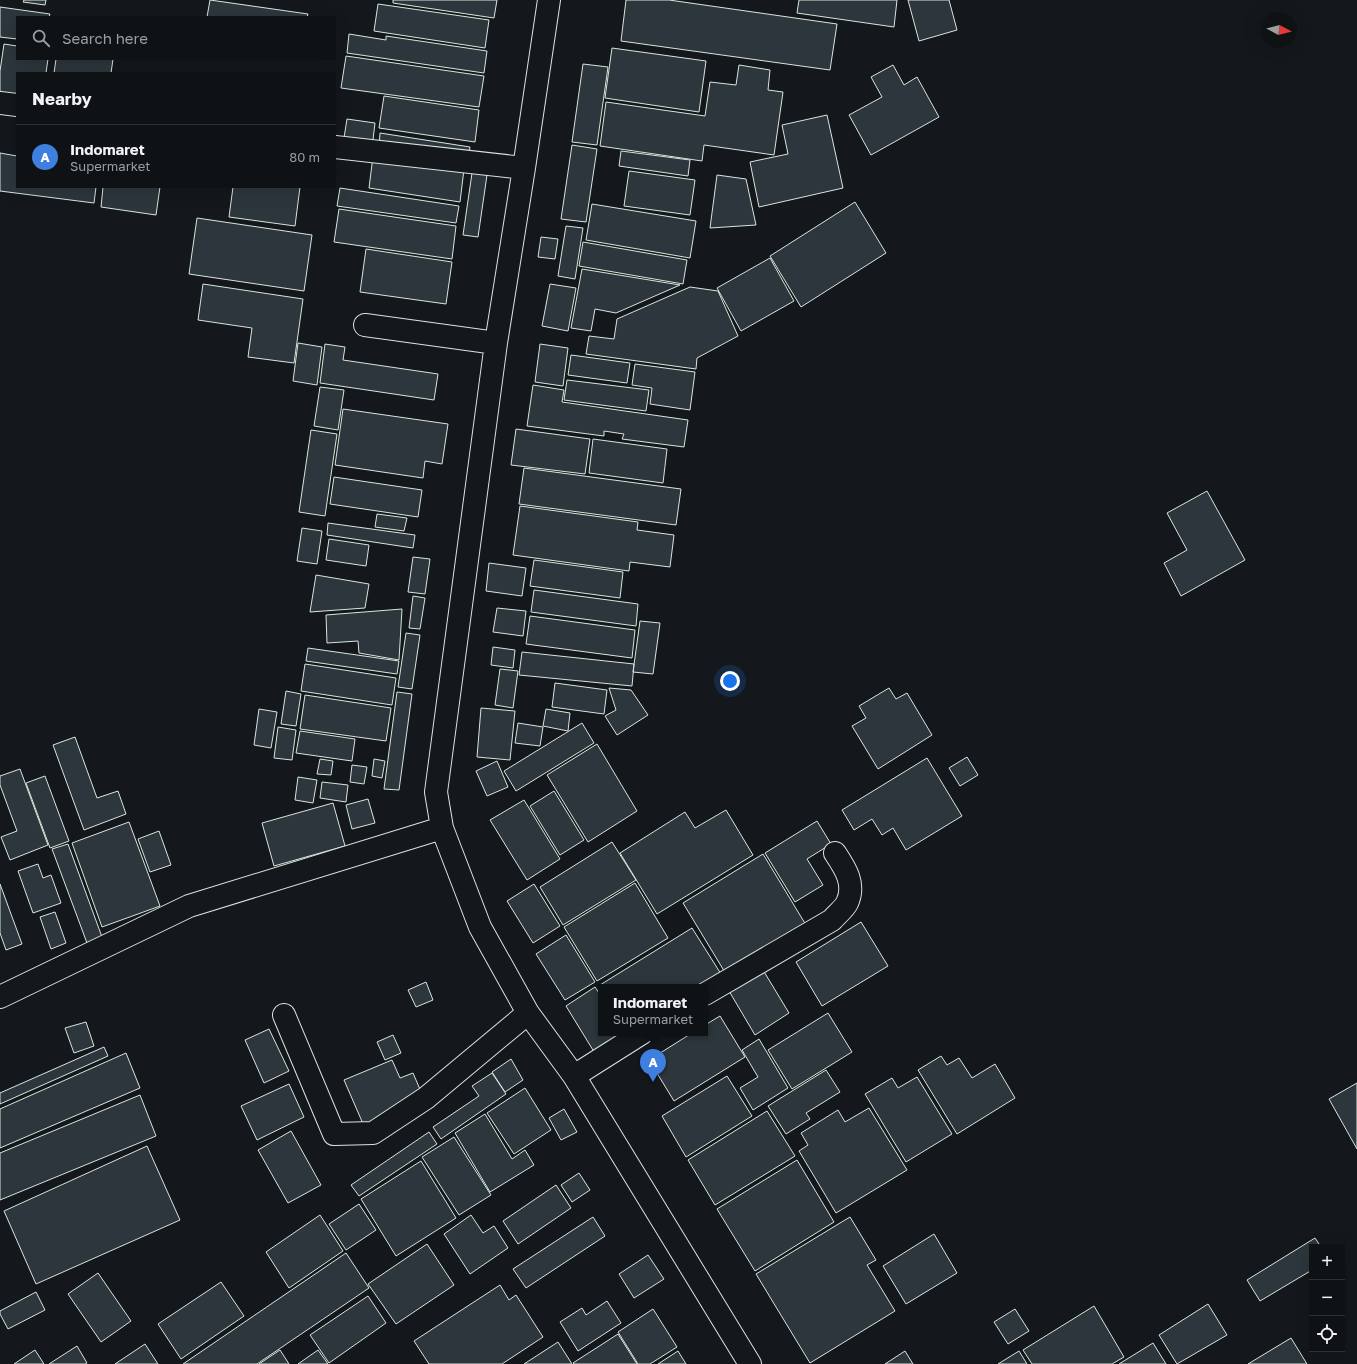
<!DOCTYPE html>
<html lang="en">
<head>
<meta charset="utf-8">
<style>
  :root { --surface:#0f1215; --page:#1d2022; --text:#f1f3f6; --muted:#9b9ea0; --line:#2f3234; --accent:#ffb74d }
  body { margin:0; font-family:"Golos Text",sans-serif; background:var(--page); color:var(--text) }
  .controls { position:absolute; right:12px; bottom:12px; display:grid; overflow:hidden; border-radius:0px; box-shadow:0 4px 16px #0002 }
  .controls button { width:36px; height:36px; display:grid; place-items:center; padding:0; border:0; border-bottom:1px solid var(--line); background:var(--surface); color:var(--text); font:20px sans-serif }
  .compass { position:absolute; left:1261px; top:12px; width:36px; height:36px; border-radius:50%; background:var(--surface); box-shadow:0 4px 16px #0002; rotate:97deg }
  .you { position:absolute; left:730px; top:681px; width:14px; height:14px; margin:-10px; border:3px solid #fff; border-radius:50%; background:#1a73e8; box-shadow:0 0 0 6px #1a73e833 }
  .badge { display:grid; place-items:center; width:26px; height:26px; border-radius:50%; background:var(--accent); color:#fff; font-size:13px; font-weight:700 }
  .pin { position:absolute; translate:-50% -33px; filter:drop-shadow(0 1px 2px #0008) }
  .pin::after { content:''; position:absolute; top:21px; width:14px; height:12px; background:inherit; clip-path:polygon(0 0,100% 0,50% 100%) }
  .popup { position:absolute; left:598px; top:984px; width:110px; height:52px; box-sizing:border-box; display:grid; place-content:center; border-radius:0px; background:var(--surface); filter:drop-shadow(0 1px 3px #0005); font-size:13px; white-space:nowrap; color:var(--muted) }
  .popup b { font-size:15px; color:var(--text) }
  .popup::after { content:''; position:absolute; left:50%; top:100%; margin-left:-8px; border:8px solid transparent; border-top-color:var(--surface) }
  .list { margin:0; padding:0; list-style:none }
  h2 { display:flex; justify-content:space-between; align-items:center; height:52px; margin:0; padding:0 16px; font-size:17px }
  h2 small { font-size:13px; font-weight:400; color:var(--muted) }
  .list li { display:grid; grid-template-columns:26px 1fr auto; gap:12px; align-items:center; box-sizing:border-box; height:64px; padding:0 16px; border-top:1px solid var(--line) }
  .list b { display:block; font-size:15px; white-space:nowrap }
  .list p { margin:0; font-size:13px; white-space:nowrap; color:var(--muted) }
  .list em { font-size:13px; font-style:normal; color:var(--muted) }
  .icon { flex:none; width:22px; height:22px; fill:none; stroke:currentColor; stroke-width:2; stroke-linecap:round; stroke-linejoin:round }
  .map { position:relative; flex:none; width:1357px; height:1364px; overflow:hidden }
  .search { position:absolute; background:var(--surface); box-shadow:0 4px 16px #0002; left:16px; top:16px; width:320px; height:44px; display:flex; align-items:center; gap:10px; box-sizing:border-box; padding:0 14px; border-radius:0px; color:var(--muted); font-size:15px }
  .panel { position:absolute; background:var(--surface); box-shadow:0 4px 16px #0002; left:16px; top:72px; width:320px; height:116px; border-radius:0px }
  .map>svg:first-child { display:block }
</style>
</head>
<body>
<div class="map">
<svg width="1357" height="1364" viewBox="0 0 1357 1364">
  <rect width="100%" height="100%" fill="#14181c"/>
  <path fill="#2c363c" stroke="#d8e6dc" d="M24,0H46L45,5L23,2Z
    M210,0L308,14L307,17H207Z
    M393,0H497L494,18L393,3Z
    M626,0H669L837,24L830,70L621,41Z
    M799,0H897L894,27L797,13Z
    M908,0H949L957,30L919,41Z
    M378,4L489,20L485,48L374,31Z
    M0,7L50,14L49,17H17V39L0,37Z
    M349,34L386,40V36L487,51L484,73L347,53Z
    M4,44L17,46V59H48L46,73H17V98L0,96V71Z
    M612,48L706,61L699,112L605,98Z
    M346,56L484,76L479,107L341,88Z
    M56,59H113L111,73H54Z
    M583,64L608,67L597,145L572,142Z
    M739,65L770,70L768,90L783,92L774,155L704,145L702,161L600,146L606,102L705,116L710,82L736,85Z
    M893,65L904,85L917,77L939,117L871,155L849,115L882,97L871,77Z
    M384,96L479,110L475,142L379,128Z
    M827,115L843,188L759,207L750,162L788,154L782,125Z
    M347,119L375,123L372,148L343,144Z
    M380,133L470,147L468,160L379,147Z
    M572,145L597,149L586,222L561,219Z
    M621,151L690,160L688,176L619,166Z
    M0,153L17,156V187H96L94,203L0,191Z
    M373,156L464,169L460,202L369,188Z
    M629,171L695,180L690,215L624,206Z
    M472,173L487,175L478,237L463,235Z
    M717,175L746,179L756,225L710,228Z
    M103,187H160L156,215L101,207Z
    M233,187H300L295,226L229,217Z
    M340,188L459,206L456,223L337,206Z
    M855,202L886,253L801,307L770,256Z
    M592,204L696,221L690,258L586,240Z
    M339,209L456,226L452,259L334,242Z
    M197,218L312,235L304,291L189,274Z
    M566,226L583,228L575,279L558,276Z
    M541,237L558,239L555,259L538,257Z
    M583,242L687,260L683,284L579,266Z
    M366,249L452,262L446,304L360,292Z
    M770,258L794,301L741,331L717,288Z
    M582,269L680,285L616,313L595,309L591,331L571,328Z
    M203,284L303,299L294,363L248,357L252,328L198,320Z
    M550,284L576,288L568,331L542,326Z
    M690,287L718,291L738,336L697,358L696,369L586,354L589,336L614,339L617,319Z
    M298,343L322,347L317,385L293,381Z
    M325,344L345,347L343,360L438,374L434,400L320,383Z
    M540,344L568,348L563,386L535,382Z
    M571,355L630,363L627,383L568,375Z
    M635,364L695,372L690,410L650,404L652,388L632,385Z
    M567,380L649,390L646,411L564,400Z
    M533,385L564,390L562,402L688,420L684,447L622,439L624,434L604,431V436L527,426Z
    M320,387L344,390L338,430L314,426Z
    M343,409L448,424L442,464L425,461L423,478L335,465Z
    M516,429L590,439L585,474L511,465Z
    M311,430L337,434L325,516L299,512Z
    M593,439L667,449L663,483L589,473Z
    M524,468L681,489L676,525L519,504Z
    M334,477L422,490L418,517L330,504Z
    M1207,491L1245,560L1181,596L1164,563L1187,550L1167,513Z
    M520,506L638,522L637,530L674,535L670,567L630,562L629,571L513,555Z
    M377,514L407,518L404,531L375,527Z
    M328,523L415,535L413,548L327,535Z
    M302,528L322,531L317,564L297,561Z
    M329,539L369,545L366,566L326,560Z
    M413,557L430,559L425,594L408,592Z
    M534,560L623,572L620,598L530,586Z
    M489,563L526,568L522,596L486,591Z
    M316,575L369,584L365,608L310,612Z
    M534,590L638,604L636,626L531,612Z
    M413,596L425,598L420,629L409,628Z
    M497,608L526,611L523,636L493,632Z
    M402,609L399,660L359,653L358,641L327,643L326,615Z
    M530,616L635,630L632,658L526,644Z
    M640,621L660,623L653,674L633,672Z
    M406,633L420,635L412,689L398,687Z
    M493,647L515,650L513,668L491,665Z
    M308,648L399,661L397,674L306,661Z
    M522,652L634,664L632,686L519,675Z
    M305,664L396,678L392,705L301,691Z
    M500,669L518,671L513,708L495,705Z
    M555,683L607,690L604,714L552,707Z
    M609,688L631,690L648,715L617,735L605,716L616,710Z
    M889,688L896,699L907,693L932,735L878,769L852,726L866,718L859,706Z
    M286,691L301,694L296,726L281,724Z
    M397,692L412,694L399,790L384,789Z
    M305,695L391,708L386,741L300,729Z
    M481,708L515,711L510,760L477,757Z
    M259,709L277,712L271,748L254,745Z
    M546,709L570,713L568,731L543,726Z
    M518,723L543,727L540,746L515,743Z
    M582,723L594,743L516,791L504,771Z
    M278,727L296,730L292,760L274,758Z
    M300,731L355,739L352,761L296,753Z
    M75,737L97,798L118,791L126,814L84,830L53,745Z
    M597,744L637,811L588,842L547,775Z
    M967,757L978,775L960,786L949,768Z
    M927,758L962,816L906,850L893,828L882,835L872,819L854,830L842,810Z
    M320,759L333,761L331,775L317,774Z
    M374,759L385,761L382,778L372,776Z
    M497,761L508,787L487,796L476,771Z
    M352,765L367,767L364,784L350,782Z
    M20,769L48,845L10,860L1,837L17,831L0,785V776Z
    M45,776L69,841L50,848L26,783Z
    M298,777L317,780L313,803L295,800Z
    M322,782L348,785L346,802L320,798Z
    M554,791L584,840L560,855L530,806Z
    M368,799L375,823L352,829L346,805Z
    M524,800L560,859L527,880L490,820Z
    M333,803L345,846L274,866L262,823Z
    M726,810L753,855L657,914L620,853L685,812L695,828Z
    M817,821L831,844L807,859L823,885L795,902L765,853Z
    M129,822L160,906L102,927L72,843Z
    M159,831L171,865L150,872L138,839Z
    M612,842L636,880L563,925L540,887Z
    M68,844L102,937L87,943L52,849Z
    M763,854L806,925L726,974L683,903Z
    M38,864L43,878L51,875L61,903L33,913L18,871Z
    M635,883L668,938L597,981L564,927Z
    M0,884L22,944L6,950L0,933Z
    M534,884L560,926L533,943L507,901Z
    M55,912L66,943L51,949L40,917Z
    M861,922L888,966L822,1006L796,962Z
    M692,928L721,974L700,987H601L600,985Z
    M566,935L595,982L565,1000L536,954Z
    M763,970L789,1013L755,1035L729,991Z
    M426,982L433,1000L416,1007L408,990Z
    M595,987L601,996V1033H623L596,1055L566,1006Z
    M828,1013L852,1052L792,1089L768,1050Z
    M720,1016L745,1057L674,1101L649,1060L692,1033H705V1025Z
    M86,1022L94,1046L74,1053L65,1028Z
    M269,1029L289,1071L264,1083L245,1040Z
    M393,1035L401,1053L385,1060L377,1042Z
    M759,1039L788,1088L753,1110L740,1088L758,1077L742,1050Z
    M104,1047L108,1056L0,1104V1093Z
    M126,1053L140,1088L0,1148V1109Z
    M941,1056L947,1065L959,1058L972,1078L995,1064L1015,1098L957,1134L918,1070Z
    M511,1059L523,1080L505,1092L492,1072Z
    M392,1060L400,1078L413,1073L422,1094L364,1126L344,1080Z
    M826,1070L840,1092L806,1113L810,1119L786,1134L768,1106Z
    M492,1073L506,1094L441,1139L433,1127L479,1096L472,1086Z
    M727,1076L752,1116L686,1157L662,1116Z
    M917,1077L952,1134L906,1162L865,1094L892,1078L898,1088Z
    M1357,1083V1149L1329,1099Z
    M289,1084L304,1117L257,1140L241,1106Z
    M525,1088L551,1130L514,1154L487,1113Z
    M140,1095L156,1136L0,1200V1153Z
    M869,1108L907,1170L836,1213L799,1151L808,1145L801,1133L838,1110L845,1122Z
    M564,1109L577,1132L561,1140L549,1118Z
    M767,1111L795,1156L715,1205L688,1160Z
    M485,1114L512,1159L525,1150L534,1165L490,1192L455,1133Z
    M291,1131L321,1185L288,1203L258,1150Z
    M429,1132L437,1144L359,1196L351,1185Z
    M454,1137L491,1195L459,1215L422,1157Z
    M147,1146L180,1220L36,1284L4,1211Z
    M797,1160L834,1222L755,1271L717,1209Z
    M421,1161L456,1218L396,1256L361,1199Z
    M579,1173L590,1190L572,1202L561,1185Z
    M556,1185L571,1208L518,1244L503,1221Z
    M359,1204L376,1230L346,1250L329,1224Z
    M320,1215L343,1251L289,1288L266,1252Z
    M471,1215L483,1233L494,1226L508,1248L470,1274L444,1234Z
    M593,1217L605,1236L526,1288L513,1269Z
    M850,1217L876,1260L867,1265L895,1311L810,1363L756,1274Z
    M934,1234L957,1273L906,1304L883,1266Z
    M1315,1238L1321,1247H1312V1270L1260,1301L1247,1280Z
    M427,1244L454,1285L396,1324L368,1284Z
    M346,1253L369,1288L257,1364H183Z
    M648,1255L664,1279L634,1298L619,1274Z
    M98,1273L131,1321L101,1342L68,1294Z
    M221,1282L244,1316L181,1359L158,1324Z
    M500,1285L509,1300L516,1295L543,1337L502,1364H429L414,1341Z
    M36,1292L45,1310L8,1329L0,1314V1311Z
    M368,1296L386,1323L329,1363L310,1335Z
    M607,1301L621,1323L578,1351L560,1322L582,1308L586,1315Z
    M1208,1304L1227,1335L1177,1364L1159,1335Z
    M1094,1306L1124,1357L1112,1364H1032L1023,1350Z
    M653,1309L677,1347L650,1364H638L618,1332Z
    M1015,1309L1029,1331L1008,1344L994,1322Z
    M618,1334L637,1364H574L573,1363Z
    M1291,1338L1307,1364H1248Z
    M558,1342L572,1364H524Z
    M1153,1343L1166,1364H1119Z
    M145,1344L158,1364H115Z
    M77,1346L87,1363L85,1364H49Z
    M35,1350L44,1364H14Z
    M280,1350L289,1364H259Z
    M318,1350L328,1364H298Z
    M678,1351L686,1364H658Z
    M905,1351L913,1364H885Z
    M1019,1351L1027,1364H998Z"/>
  <g fill="none" stroke-linecap="round" stroke-linejoin="round">
    <defs>
      <path id="minor" d="M549,0L524,168L496,343L436,792L442,828L480,927L528,1013L574,1076L750,1364
        M0,103L17,105
        M335,147L524,168
        M365,325L496,343
        M705,994L832,920C836,915 844,909 847,903C856,884 845,868 835,853
        M0,997L189,906L442,828
        M284,1015L334,1134L373,1133L426,1098L528,1013
        M574,1076L642,1033"/>
    </defs>
    <use href="#minor" stroke="#d8e6dc" stroke-width="24"/>
    <use href="#minor" stroke="#14181c" stroke-width="22"/>
  </g>
</svg>
<div class="controls">
<button>+</button>
<button>−</button>
<button><svg class="icon" aria-label="locate" viewBox="0 0 24 24"><circle cx="12" cy="12" r="6"/><path d="M12 2v4M12 18v4M2 12h4M18 12h4"/></svg></button>
</div>
<svg class="compass" viewBox="-18 -18 36 36"><path d="M0-13l5 13h-10z" fill="#e53935"/><path d="M0 13l5-13h-10z" fill="#9b9ea0"/></svg>
<div class="you"></div>
<div class="pin badge" style="left:653px;top:1082px;background:#3f7fe0">A</div>
<div class="popup"><b>Indomaret</b>Supermarket</div>
<div class="search"><svg class="icon" aria-label="search" viewBox="0 0 24 24"><circle cx="10" cy="10" r="6"/><path d="M15 15l6 6"/></svg>Search here</div>
<section class="panel">
<h2>Nearby<small></small></h2>
<ul class="list">
<li><span class="badge" style="background:#3f7fe0">A</span><div><b>Indomaret</b><p>Supermarket</p></div><em>80 m</em></li>
</ul>
</section>
</div>
</body>
</html>
